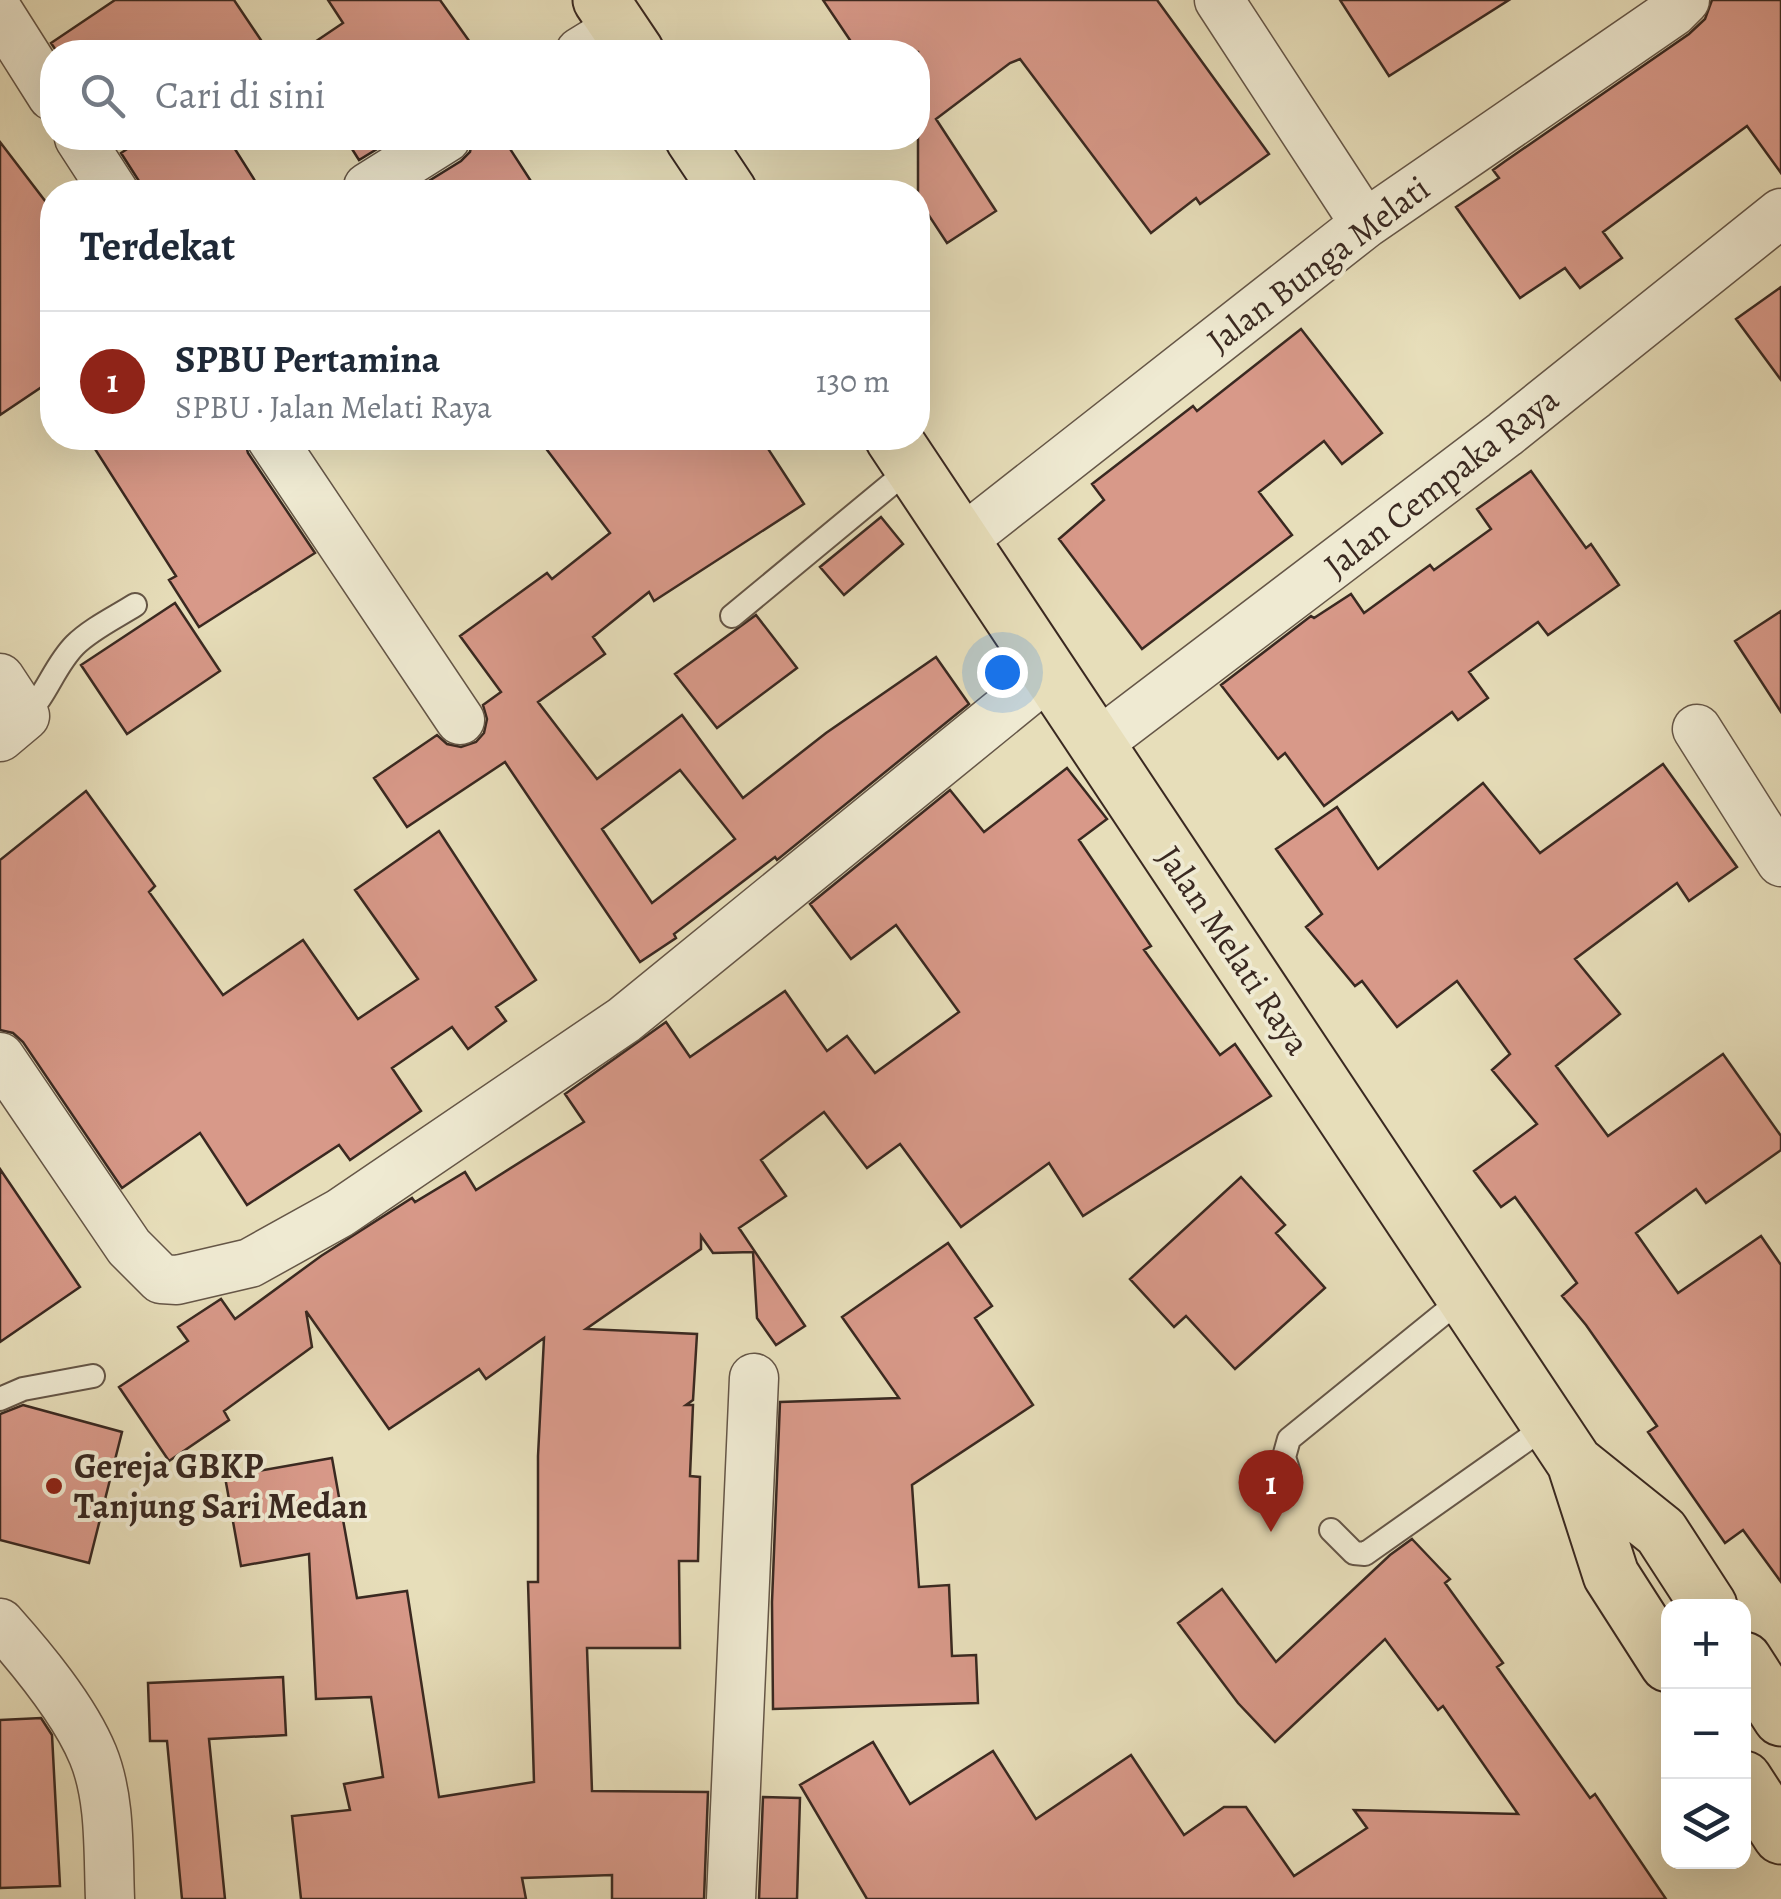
<!DOCTYPE html>
<html lang="id">
<head>
<meta charset="utf-8">
<style>
  :root { --surface:#fff; --page:#f6f6f7; --text:#1f2937; --muted:#747a83; --line:#e0e1e3; --accent:#8f2418 }
  body { margin:0; font-family:Alegreya,serif; background:var(--page); color:var(--text) }
  .controls { position:absolute; right:30px; bottom:30px; display:grid; overflow:hidden; border-radius:20px; box-shadow:0 10px 40px #0002 }
  .controls button { width:90px; height:90px; display:grid; place-items:center; padding:0; border:0; border-bottom:2px solid var(--line); background:var(--surface); color:var(--text); font:50px sans-serif }
  .you { position:absolute; left:1002px; top:672px; width:35px; height:35px; margin:-25px; border:8px solid #fff; border-radius:50%; background:#1a73e8; box-shadow:0 0 0 15px #1a73e833 }
  .badge { display:grid; place-items:center; width:65px; height:65px; border-radius:50%; background:var(--accent); color:#fff; font-size:32px; font-weight:700 }
  .pin { position:absolute; translate:-50% -82px; filter:drop-shadow(0 2px 5px #0008) }
  .pin::after { content:''; position:absolute; top:52px; width:35px; height:30px; background:inherit; clip-path:polygon(0 0,100% 0,50% 100%) }
  .list { margin:0; padding:0; list-style:none }
  h2 { display:flex; justify-content:space-between; align-items:center; height:130px; margin:0; padding:0 40px; font-size:42px }
  h2 small { font-size:32px; font-weight:400; color:var(--muted) }
  .list li { display:grid; grid-template-columns:65px 1fr auto; gap:30px; align-items:center; box-sizing:border-box; height:140px; padding:0 40px; border-top:2px solid var(--line) }
  .list b { display:block; font-size:38px; white-space:nowrap }
  .list p { margin:0; font-size:32px; white-space:nowrap; color:var(--muted) }
  .list em { font-size:32px; font-style:normal; color:var(--muted) }
  .icon { flex:none; width:55px; height:55px; fill:none; stroke:currentColor; stroke-width:2; stroke-linecap:round; stroke-linejoin:round }
  .map { position:relative; flex:none; width:1781px; height:1899px; overflow:hidden }
  .search { position:absolute; background:var(--surface); box-shadow:0 10px 40px #0002; left:40px; top:40px; width:890px; height:110px; display:flex; align-items:center; gap:25px; box-sizing:border-box; padding:0 35px; border-radius:40px; color:var(--muted); font-size:38px }
  .panel { position:absolute; background:var(--surface); box-shadow:0 10px 40px #0002; left:40px; top:180px; width:890px; height:270px; border-radius:40px }
  .map>svg:first-child { display:block }
</style>
</head>
<body>
<div class="map">
<svg width="1781" height="1899" viewBox="0 0 1781 1899">
  <rect width="100%" height="100%" fill="#e7deba"/>
  <filter id="stains"><feTurbulence type="fractalNoise" baseFrequency=".002" numOctaves="4"/><feColorMatrix values="0 0 0 0 .2 0 0 0 0 .09 0 0 0 0 .02 0 0 0 .5 -.17"/></filter>
  <radialGradient id="worn" r=".72"><stop offset=".6" stop-color="#630" stop-opacity="0"/><stop offset="1" stop-color="#630" stop-opacity=".3"/></radialGradient>
  <path fill="#d89989" stroke="#3a2921" stroke-width="2.5" fill-rule="evenodd" d="M115,0H234L269,52H57L51,43Z
    M328,0H440L477,52H300L343,23Z
    M823,0H1157L1269,154L1200,204L1196,198L1151,233L1020,59L1010,63L936,119L996,211L947,243L918,199V52H858Z
    M1340,0H1509L1389,76Z
    M1712,0H1781V173L1747,126L1603,232L1622,258L1580,288L1565,268L1520,298L1456,207L1499,178L1493,170L1504,162L1689,34L1705,19Z
    M144,138H228L262,192H146L121,153Z
    M345,138H395L359,160Z
    M473,138H503L538,192H411L461,161L470,152Z
    M0,142L52,210V380L0,415Z
    M1781,287V380L1736,319Z
    M1301,329L1382,433L1342,464L1324,441L1259,492L1292,535L1142,649L1059,539L1104,500L1092,484L1193,406L1197,411Z
    M88,438H244L248,453L315,553L199,627L169,580L176,576Z
    M538,438H761L804,504L654,601L649,592L593,637L605,654L538,702L597,779L682,715L743,798L826,733L936,657L969,704L777,860L775,857L674,934L676,938L640,962L505,762L407,827L374,778L437,735L447,744L461,747L476,742L484,733L487,719L483,705L501,692L460,636L547,573L552,579L610,533ZM680,770L735,839L652,903L602,829Z
    M1531,471L1586,548L1591,544L1619,585L1548,635L1538,622L1469,672L1488,698L1458,720L1452,712L1324,806L1285,753L1278,759L1221,685L1311,616L1314,618L1351,594L1364,613L1430,565L1434,570L1491,529L1477,509Z
    M881,517L903,544L844,595L820,567Z
    M175,603L220,671L127,734L81,665Z
    M1781,611V712L1735,641Z
    M756,615L797,668L717,728L675,674Z
    M1663,764L1737,867L1689,901L1677,883L1575,959L1620,1014L1556,1066L1608,1136L1723,1054L1781,1136V1150L1706,1203L1696,1189L1636,1233L1678,1293L1761,1236L1781,1265V1582L1743,1530L1725,1543L1648,1432L1657,1426L1586,1325L1562,1296L1577,1283L1515,1197L1501,1207L1474,1171L1537,1124L1492,1070L1510,1054L1457,981L1397,1027L1362,981L1355,986L1306,927L1322,914L1276,849L1337,807L1378,869L1483,783L1540,853Z
    M1067,768L1107,819L1079,840L1151,946L1144,950L1220,1055L1235,1044L1271,1096L1083,1216L1049,1163L961,1227L900,1144L867,1168L824,1112L761,1160L786,1196L739,1228L805,1326L776,1345L757,1318L753,1252L713,1253L701,1236V1249L586,1329L697,1334L693,1400L686,1405H693L690,1476L700,1477L698,1561H679L680,1648H587L592,1791L708,1792L704,1899H612V1875L522,1878L526,1899H301L292,1816L350,1810L344,1784L383,1777L371,1697L316,1699L309,1554L241,1566L225,1477L332,1458L357,1598L407,1591L439,1797L534,1782L528,1582H538V1456L544,1338L486,1379L479,1369L389,1429L306,1311L312,1347L224,1411L229,1420L169,1461L119,1387L188,1341L178,1327L221,1299L235,1319L321,1256L412,1198L415,1202L465,1172L476,1190L584,1122L565,1094L666,1022L690,1057L785,991L827,1051L847,1036L875,1073L959,1012L896,925L851,959L810,904L950,790L984,832Z
    M86,791L155,886L149,892L223,995L303,940L358,1019L418,979L355,890L439,831L536,980L496,1007L506,1021L468,1049L452,1027L392,1068L421,1111L350,1160L339,1145L247,1205L200,1133L122,1188L23,1042L13,1033L0,1030V860Z
    M0,1169L80,1287L0,1342Z
    M1241,1177L1285,1225L1276,1233L1325,1288L1235,1369L1186,1316L1174,1327L1130,1279Z
    M948,1243L992,1306L975,1318L1033,1405L912,1485L919,1587L949,1585L952,1656L976,1655L978,1703L773,1709L772,1602L780,1402L899,1398L842,1317Z
    M23,1405L122,1432L89,1563L0,1540V1414Z
    M1412,1539L1450,1579L1445,1583L1503,1663L1497,1667L1590,1798L1595,1794L1666,1899H867L800,1785L873,1742L910,1804L993,1751L1036,1819L1131,1755L1184,1835L1224,1807H1246L1294,1876L1367,1828L1354,1810L1518,1814L1443,1706L1438,1710L1385,1639L1275,1742L1238,1703L1178,1623L1222,1589L1276,1662L1390,1555Z
    M283,1677L286,1735L209,1739L225,1899H182L167,1741H150L148,1683Z
    M41,1718L52,1735L60,1886L0,1888V1720Z
    M763,1797L800,1798L797,1899H759Z"/>
  <g fill="none" stroke-linecap="round" stroke-linejoin="round">
    <defs>
      <path id="lane" d="M732,616L912,467
        M25,716C47,695 54,666 75,645C91,629 116,617 135,605
        M0,1399L23,1389L93,1376
        M1289,1473L1284,1457L1289,1439L1464,1297
        M1331,1530L1354,1553L1365,1554L1549,1424"/>
      <path id="street" d="M1219,0L1365,224
        M0,14L52,96
        M580,52L619,28
        M79,138L114,192
        M368,187L446,138
        M271,438L460,720
        M961,541L1365,224L1673,12L1685,0
        M0,678L25,716L0,737
        M1697,729L1781,862
        M1097,744L1505,434L1781,213
        M0,1057L129,1247L161,1279L177,1280L250,1263L340,1213L624,1020L1049,674
        M0,1623C32,1659 74,1709 93,1755C111,1799 108,1852 110,1899
        M731,1899L754,1378"/>
      <path id="primary" d="M601,0L636,52
        M693,138L729,192
        M893,438L1575,1463L1611,1575L1668,1664
        M1575,1463L1661,1532L1709,1606
        M1744,1660L1781,1718
        M1744,1779L1781,1836"/>
    </defs>
    <use href="#lane" stroke="#655647" stroke-width="26"/>
    <use href="#street" stroke="#655647" stroke-width="51"/>
    <use href="#primary" stroke="#3a2921" stroke-width="59"/>
    <use href="#lane" stroke="#efead2" stroke-width="22"/>
    <use href="#street" stroke="#efead2" stroke-width="48"/>
    <use href="#primary" stroke="#e7deba" stroke-width="55"/>
  </g>
  <circle fill="#8f2418" stroke="#efead2" stroke-width="4" cx="54" cy="1486" r="10"/>
  <g text-anchor="middle" dominant-baseline="central" stroke-width="8" stroke-linejoin="round" paint-order="stroke">
    <g font-size="35" fill="#3a2921" stroke="#efead2">
      <text transform="translate(1318 264) rotate(-37)">Jalan Bunga Melati</text>
      <text transform="translate(1441 482) rotate(-38)">Jalan Cempaka Raya</text>
      <text transform="translate(1234 950) rotate(56)">Jalan Melati Raya</text>
    </g>
    <g font-size="35" font-weight="bold" fill="#3a2921" stroke="#efead2" text-anchor="start">
      <text x="74" y="1466">Gereja GBKP<tspan x="74" dy="40">Tanjung Sari Medan</tspan></text>
    </g>
  </g>
  <rect width="100%" height="100%" filter="url(#stains)"/>
  <rect width="100%" height="100%" fill="url(#worn)"/>
</svg>
<div class="controls">
<button>+</button>
<button>−</button>
<button><svg class="icon" aria-label="layers" viewBox="0 0 24 24"><path d="M12 4l9 5-9 5-9-5zM3 14l9 5 9-5"/></svg></button>
</div>
<div class="you"></div>
<div class="pin badge" style="left:1271px;top:1532px">1</div>
<div class="search"><svg class="icon" aria-label="search" viewBox="0 0 24 24"><circle cx="10" cy="10" r="6"/><path d="M15 15l6 6"/></svg>Cari di sini</div>
<section class="panel">
<h2>Terdekat<small></small></h2>
<ul class="list">
<li><span class="badge">1</span><div><b>SPBU Pertamina</b><p>SPBU · Jalan Melati Raya</p></div><em>130 m</em></li>
</ul>
</section>
</div>
</body>
</html>
